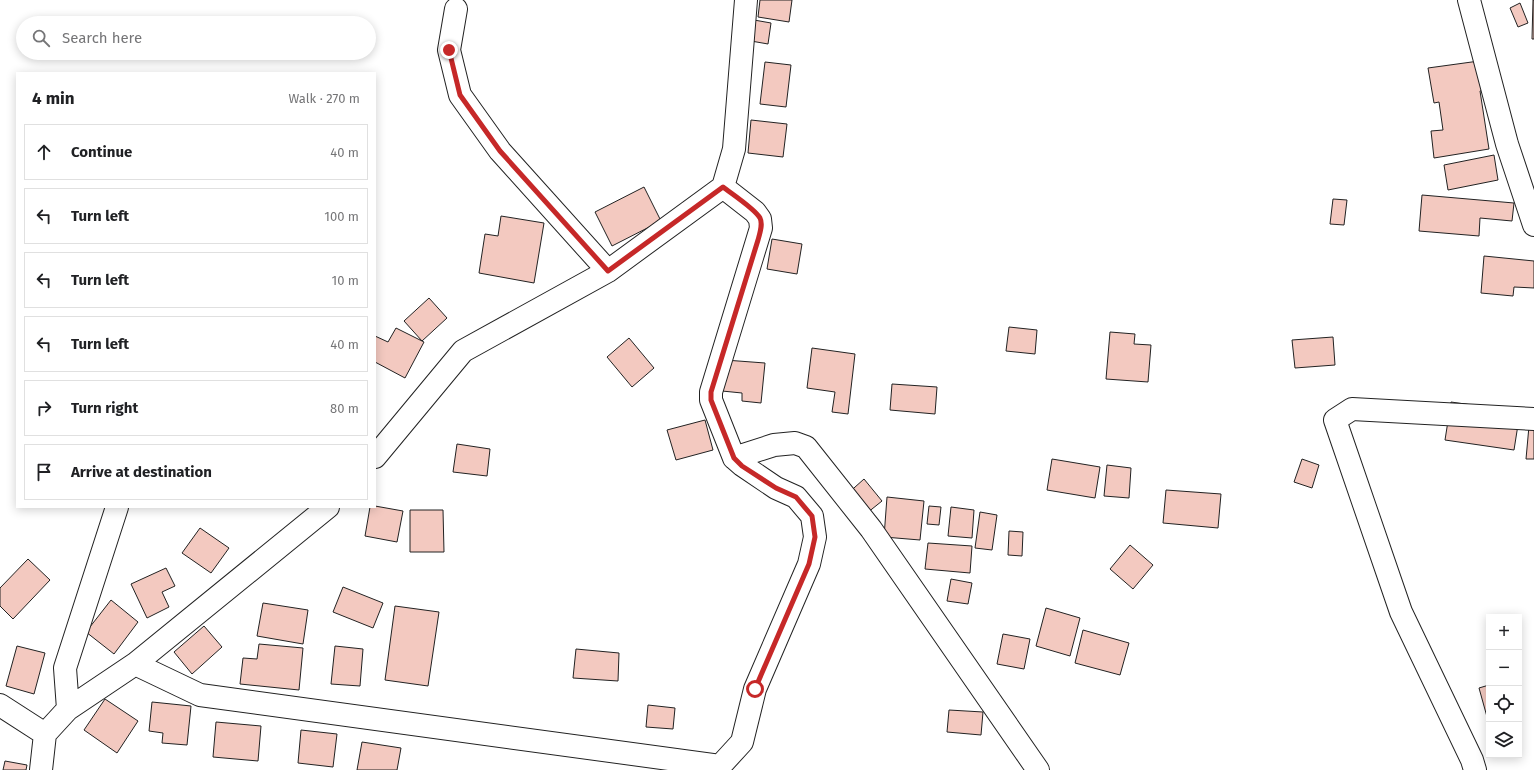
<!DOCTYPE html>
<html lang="en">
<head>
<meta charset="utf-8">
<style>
  :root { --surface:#fff; --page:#f6f6f6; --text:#202124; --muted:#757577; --line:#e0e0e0 }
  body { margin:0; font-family:"Fira Sans",sans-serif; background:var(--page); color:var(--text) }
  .controls { position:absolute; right:12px; bottom:12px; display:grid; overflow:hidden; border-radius:0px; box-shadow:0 2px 10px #0003 }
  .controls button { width:36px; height:36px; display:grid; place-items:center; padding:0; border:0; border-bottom:1px solid var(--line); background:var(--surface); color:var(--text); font:20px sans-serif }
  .stop { position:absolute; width:12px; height:12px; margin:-9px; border:3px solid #c62828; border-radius:50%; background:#fff }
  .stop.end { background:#c62828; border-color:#fff; box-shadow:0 1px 4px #0008 }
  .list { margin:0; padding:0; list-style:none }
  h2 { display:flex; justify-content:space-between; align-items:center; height:52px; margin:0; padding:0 16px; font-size:17px }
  h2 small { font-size:13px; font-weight:400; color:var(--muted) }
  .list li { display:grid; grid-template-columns:26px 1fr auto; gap:12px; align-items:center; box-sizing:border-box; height:56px; margin:0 8px 8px; padding:0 8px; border:1px solid var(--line); border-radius:0px }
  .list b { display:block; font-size:15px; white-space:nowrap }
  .list em { font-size:13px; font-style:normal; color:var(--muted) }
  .icon { flex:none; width:22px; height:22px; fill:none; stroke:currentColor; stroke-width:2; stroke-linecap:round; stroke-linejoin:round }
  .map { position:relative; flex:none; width:1534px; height:770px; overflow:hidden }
  .search { position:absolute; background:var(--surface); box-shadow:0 2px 10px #0003; left:16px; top:16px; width:360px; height:44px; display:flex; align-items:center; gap:10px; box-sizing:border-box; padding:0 14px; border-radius:22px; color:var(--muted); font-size:15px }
  .panel { position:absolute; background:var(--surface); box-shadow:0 2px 10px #0003; left:16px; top:72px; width:360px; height:436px; border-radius:0px }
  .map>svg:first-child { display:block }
</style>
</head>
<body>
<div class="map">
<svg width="1534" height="770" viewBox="0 0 1534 770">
  <rect width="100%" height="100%" fill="#fff"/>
  <path fill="#f3c9c0" stroke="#222" d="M760,0H792L789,22L758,17Z
    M1533,0H1534V39H1532Z
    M1520,3L1528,23L1518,27L1510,8Z
    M754,20L771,23L768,44L751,41Z
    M1479,61L1483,90L1480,91L1489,149L1434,158L1431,131L1443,130L1439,102L1434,103L1428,68Z
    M765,62L791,65L786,107L760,104Z
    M751,120L787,124L783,157L748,153Z
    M1494,155L1498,180L1448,190L1444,165Z
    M644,187L661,221L612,246L595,212Z
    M1422,195L1514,203L1512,221L1480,218L1479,236L1419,231Z
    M1333,199L1347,200L1344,225L1330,224Z
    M501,216L544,223L534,283L479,273L485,234L498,236Z
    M772,239L802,244L797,274L767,269Z
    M1484,256L1534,261V288L1514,287L1513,296L1481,293Z
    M429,298L447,318L422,341L404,321Z
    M1009,327L1037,330L1035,354L1006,351Z
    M396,328L424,342L405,378L375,362V336L388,342Z
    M1110,332L1135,334L1134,344L1151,345L1148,382L1106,379Z
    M1333,337L1335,365L1295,368L1292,340Z
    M629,338L654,368L632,387L607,357Z
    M812,348L855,354L848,414L832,412L835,392L807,388Z
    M725,360L765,363L761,403L742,401V393L722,391Z
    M892,384L937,387L935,414L890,410Z
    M1451,402L1520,412L1514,450L1445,440Z
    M1530,415L1534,416V459H1526Z
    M705,420L713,450L676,460L667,430Z
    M457,444L490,449L487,476L453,472Z
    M1052,459L1100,467L1095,498L1047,490Z
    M1302,459L1319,465L1312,488L1294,482Z
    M1107,465L1131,468L1129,498L1104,496Z
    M864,479L882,501L862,517L845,496Z
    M1166,490L1221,494L1218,528L1163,523Z
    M887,497L924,501L920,540L884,537Z
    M375,506L403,511L397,542L365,536L370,507Z
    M929,506L941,507L939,525L927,524Z
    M951,507L974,510L972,538L948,536Z
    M410,510H443L444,552H410Z
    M980,512L997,515L992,550L975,548Z
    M200,528L229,548L211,573L182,553Z
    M1009,531L1023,532L1022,556L1008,555Z
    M928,543L972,546L970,573L925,569Z
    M1130,545L1153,565L1133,589L1110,569Z
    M28,559L50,580L13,619L0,606V588Z
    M166,568L175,586L162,592L169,607L147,618L131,584Z
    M951,579L972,583L968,604L947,601Z
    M343,587L383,603L373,628L333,612Z
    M111,600L138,622L114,654L86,632Z
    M263,603L308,610L303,644L257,636Z
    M395,606L439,612L428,686L385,680Z
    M1046,608L1080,618L1070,656L1036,646Z
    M204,626L222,647L192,674L174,652Z
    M1083,630L1129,643L1120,675L1075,663Z
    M1003,634L1030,639L1024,669L997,664Z
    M259,644L303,648L299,690L240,684L243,658L257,659Z
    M17,646L45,653L34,694L6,686Z
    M335,646L363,649L360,686L331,684Z
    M576,649L619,653L618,681L573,678Z
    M1489,685V724L1479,688Z
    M105,699L138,721L117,753L84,730Z
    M152,702L191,706L187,745L162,743L163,733L149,731Z
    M648,705L675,708L673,729L646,727Z
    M949,710L983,712L981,735L947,732Z
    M216,722L261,726L258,761L213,757Z
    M301,730L337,734L333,767L298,763Z
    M362,742L401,748L397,770H357Z
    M5,761L27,765L26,770H3Z"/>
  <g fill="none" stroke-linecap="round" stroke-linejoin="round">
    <defs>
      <path id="street" d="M1469,0L1507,144L1534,225
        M456,9L449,50L460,95L500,151L608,271
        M375,457L463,351L608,271L723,187L734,149L746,0
        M734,458L774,445L795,443L806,447L871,529L1038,770
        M135,664L200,695L720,766L742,742L755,689L809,564L815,537L812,516L796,497L776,488L742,465L734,458L711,400V392L761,228L760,219L755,212L723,187
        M0,705L45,734L68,709L135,664L328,507
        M68,709L65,668L117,507
        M41,770L45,734
        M1475,770L1472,760L1401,612L1335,420L1352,409L1534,419"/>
    </defs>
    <use href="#street" stroke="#222" stroke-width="24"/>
    <use href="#street" stroke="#fff" stroke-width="22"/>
  </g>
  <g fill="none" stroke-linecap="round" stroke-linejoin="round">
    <path stroke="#c62828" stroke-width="5" d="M449,50L460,95L500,151L608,271L723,187C732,194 755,209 760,218C763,224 760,233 758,240L711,392V400L734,458L742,466L776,488L796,497L812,516L815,537L809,564L755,689"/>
  </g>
</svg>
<div class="controls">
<button>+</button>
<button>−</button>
<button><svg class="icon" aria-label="locate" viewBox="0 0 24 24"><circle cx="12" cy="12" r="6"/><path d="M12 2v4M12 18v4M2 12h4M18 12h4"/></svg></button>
<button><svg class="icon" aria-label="layers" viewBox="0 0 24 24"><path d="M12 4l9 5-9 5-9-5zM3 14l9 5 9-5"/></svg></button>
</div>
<div class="stop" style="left:755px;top:689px"></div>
<div class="stop end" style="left:449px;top:50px"></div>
<div class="search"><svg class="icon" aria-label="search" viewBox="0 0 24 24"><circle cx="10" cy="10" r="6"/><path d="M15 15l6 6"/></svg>Search here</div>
<section class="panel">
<h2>4 min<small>Walk · 270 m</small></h2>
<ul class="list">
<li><svg class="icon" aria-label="ahead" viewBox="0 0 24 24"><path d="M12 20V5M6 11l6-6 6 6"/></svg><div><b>Continue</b></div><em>40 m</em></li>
<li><svg class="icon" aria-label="left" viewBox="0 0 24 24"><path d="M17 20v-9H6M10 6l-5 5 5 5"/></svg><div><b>Turn left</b></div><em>100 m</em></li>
<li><svg class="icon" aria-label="left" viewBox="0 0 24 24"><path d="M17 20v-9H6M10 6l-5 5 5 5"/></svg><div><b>Turn left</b></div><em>10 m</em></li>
<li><svg class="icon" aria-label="left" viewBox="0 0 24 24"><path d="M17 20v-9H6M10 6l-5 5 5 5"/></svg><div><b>Turn left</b></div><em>40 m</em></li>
<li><svg class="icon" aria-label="right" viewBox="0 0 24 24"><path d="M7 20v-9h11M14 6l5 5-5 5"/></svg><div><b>Turn right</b></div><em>80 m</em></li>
<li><svg class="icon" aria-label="arrive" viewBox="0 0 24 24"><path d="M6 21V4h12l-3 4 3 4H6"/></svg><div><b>Arrive at destination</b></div></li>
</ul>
</section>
</div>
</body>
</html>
